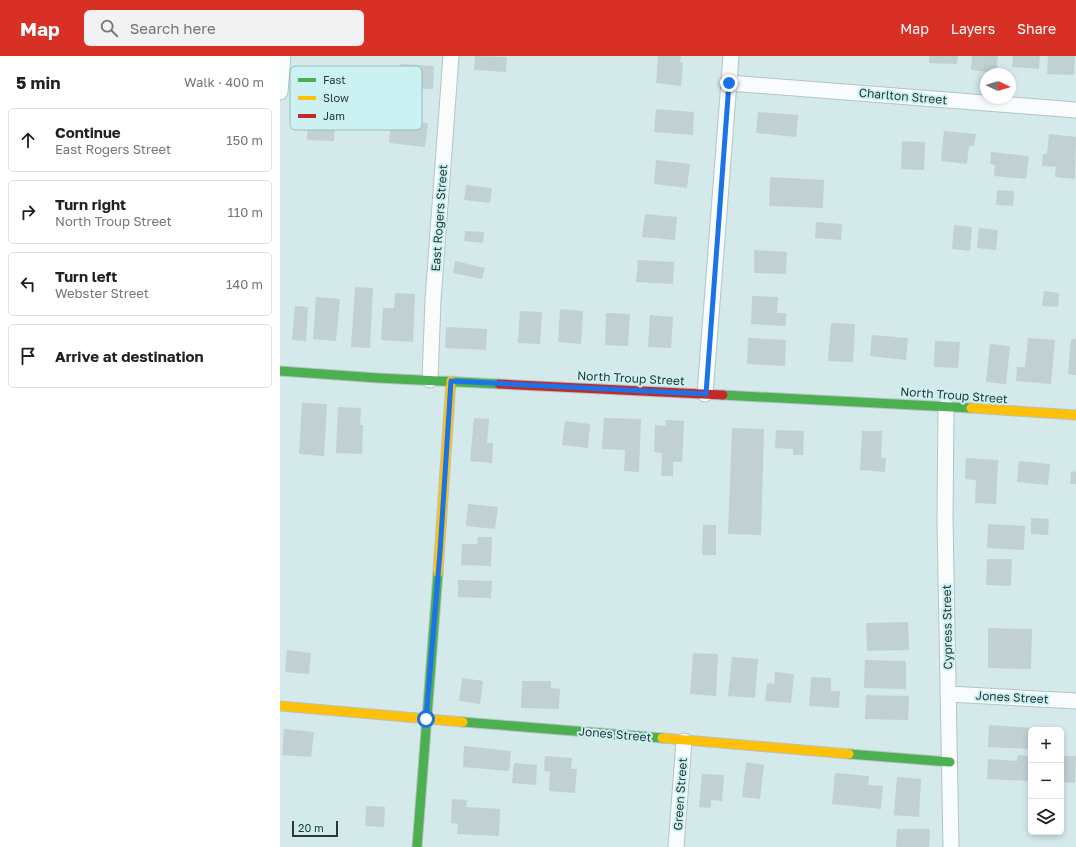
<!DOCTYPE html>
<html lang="en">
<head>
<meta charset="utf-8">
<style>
  :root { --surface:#fff; --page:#f2f2f2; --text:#202124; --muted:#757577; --line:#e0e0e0; --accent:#d93025 }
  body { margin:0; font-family:"Golos Text",sans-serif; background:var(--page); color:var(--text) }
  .controls { position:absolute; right:12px; bottom:12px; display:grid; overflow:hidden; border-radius:6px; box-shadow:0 2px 6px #0003 }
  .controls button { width:36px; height:36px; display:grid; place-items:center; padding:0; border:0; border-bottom:1px solid var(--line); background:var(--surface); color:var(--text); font:20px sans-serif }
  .compass { position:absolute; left:700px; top:12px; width:36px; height:36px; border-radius:50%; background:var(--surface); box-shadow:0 2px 6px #0003; rotate:94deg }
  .scale { position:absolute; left:12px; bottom:10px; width:46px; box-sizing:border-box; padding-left:4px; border:2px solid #293838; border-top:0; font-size:11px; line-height:14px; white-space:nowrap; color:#293838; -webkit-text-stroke:3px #ccf1f2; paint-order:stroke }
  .stop { position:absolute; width:12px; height:12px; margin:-9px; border:3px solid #1a73e8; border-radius:50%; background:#fff }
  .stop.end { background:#1a73e8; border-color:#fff; box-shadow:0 1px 4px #0008 }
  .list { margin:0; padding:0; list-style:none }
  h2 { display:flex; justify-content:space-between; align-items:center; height:52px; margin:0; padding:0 16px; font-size:17px }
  h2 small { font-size:13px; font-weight:400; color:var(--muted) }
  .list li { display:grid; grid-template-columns:26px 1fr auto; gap:12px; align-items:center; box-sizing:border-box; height:64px; margin:0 8px 8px; padding:0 8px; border:1px solid var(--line); border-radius:6px }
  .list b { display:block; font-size:15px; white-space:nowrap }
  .list p { margin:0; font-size:13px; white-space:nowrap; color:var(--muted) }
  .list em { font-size:13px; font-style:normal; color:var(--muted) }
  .icon { flex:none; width:22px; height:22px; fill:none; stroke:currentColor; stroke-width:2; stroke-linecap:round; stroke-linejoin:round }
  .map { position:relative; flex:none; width:796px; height:791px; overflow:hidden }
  header { display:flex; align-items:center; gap:24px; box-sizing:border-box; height:56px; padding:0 20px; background:var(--accent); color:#fff }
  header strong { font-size:19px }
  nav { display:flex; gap:22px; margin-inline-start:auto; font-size:14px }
  .search { width:280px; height:36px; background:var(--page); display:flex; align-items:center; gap:10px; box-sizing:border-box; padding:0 14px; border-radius:6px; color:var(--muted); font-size:15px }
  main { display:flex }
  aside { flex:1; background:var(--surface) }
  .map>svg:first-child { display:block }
</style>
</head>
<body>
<header>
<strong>Map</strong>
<div class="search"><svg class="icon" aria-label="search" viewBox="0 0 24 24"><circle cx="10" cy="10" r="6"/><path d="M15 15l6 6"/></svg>Search here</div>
<nav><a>Map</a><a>Layers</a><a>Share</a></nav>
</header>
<main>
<aside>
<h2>5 min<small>Walk · 400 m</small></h2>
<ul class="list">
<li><svg class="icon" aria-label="ahead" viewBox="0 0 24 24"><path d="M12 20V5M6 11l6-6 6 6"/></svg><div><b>Continue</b><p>East Rogers Street</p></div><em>150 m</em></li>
<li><svg class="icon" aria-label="right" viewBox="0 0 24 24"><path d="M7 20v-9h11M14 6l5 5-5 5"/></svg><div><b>Turn right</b><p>North Troup Street</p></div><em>110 m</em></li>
<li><svg class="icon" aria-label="left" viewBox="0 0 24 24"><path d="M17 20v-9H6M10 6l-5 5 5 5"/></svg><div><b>Turn left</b><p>Webster Street</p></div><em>140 m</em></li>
<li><svg class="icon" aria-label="arrive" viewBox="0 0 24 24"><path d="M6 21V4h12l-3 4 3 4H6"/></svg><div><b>Arrive at destination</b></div></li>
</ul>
</aside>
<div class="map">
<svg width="796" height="791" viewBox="0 0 796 791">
  <rect width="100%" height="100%" fill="#d4e9ea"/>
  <path fill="#c0d0d3" d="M195,0L227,1L226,16L194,14Z
    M378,0H401L400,6L403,7L401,30L376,27Z
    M649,0H678L677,8L649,7Z
    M692,0H718L716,17L691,14Z
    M733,0H760L759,13L732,11Z
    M768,0H795L794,19L767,18Z
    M120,8L154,10L153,33L119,32Z
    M376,53L414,56L413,79L374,76Z
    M478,56L518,59L516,81L476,77Z
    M28,63L55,64L54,85L27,84Z
    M111,64L148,67L145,91L109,87Z
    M664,75L696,78L694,90H689L687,108L661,105Z
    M769,78L796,81L795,123L775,121L776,111L762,110L763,98H767Z
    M622,85L645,86L644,114L621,113Z
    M711,96L749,100L746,123L714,120L715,109L710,108Z
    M376,104L410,108L407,132L374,128Z
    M490,121L544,124L543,152L489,150Z
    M186,129L212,132L210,147L184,144Z
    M717,134L734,135L733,150L716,149Z
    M365,158L397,161L395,184L362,181Z
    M536,166L562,168L561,184L535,182Z
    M674,169L692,171L690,195L672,193Z
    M699,172L718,174L716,194L697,192Z
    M185,175L204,176L203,187L184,185Z
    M474,194L507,196L506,218L474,217Z
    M358,204L394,206L393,228L356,226Z
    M175,205L205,212L202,223L173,217Z
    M75,231L93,232L90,292L71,291Z
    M764,235L779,237L778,251L762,250Z
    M115,237L135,238L133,286L101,284L103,252H114Z
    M472,240L498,241L497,257H506V270L471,268Z
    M36,241L60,243L56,285L33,283Z
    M15,250L28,251L26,285L12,284Z
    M280,253L303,255L301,288L278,286Z
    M240,255L262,256L260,288L238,287Z
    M326,257L350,258L348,290L325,289Z
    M370,259L393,261L391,292L368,291Z
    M551,267L575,268L573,306L548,305Z
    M166,271L207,273L206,294L165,292Z
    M592,279L628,282L626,304L590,300Z
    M468,282L506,284L505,310L467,308Z
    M748,282L775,284L771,328L736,325L737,311H745Z
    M791,283H796V319L788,318Z
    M655,285L680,286L678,312L654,311Z
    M710,288L730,290L726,328L706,326Z
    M22,347L47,348L44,400L19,398Z
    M58,351L81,352L80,369H83L82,398L56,397Z
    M194,362L209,363L207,387H213L212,407L190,405Z
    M324,362L361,363L359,416L344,415L345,394L322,393Z
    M386,364L404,365L402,406H393V420H381L382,397L374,396L375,369L386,370Z
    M285,365L310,368L308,392L282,389Z
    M452,372L484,373L481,479L448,478Z
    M496,374L524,375L523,399H513V393L495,392Z
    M582,375H602L601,402H606L605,416L580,414Z
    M686,402L718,404L716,448L695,447L696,424L685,423Z
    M739,405L770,408L768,429L737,426Z
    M791,415L796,416V428H790Z
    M188,448L218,451L215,473L186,470Z
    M751,462L769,463L768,479L751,478Z
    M708,468L745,470L744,494L707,492Z
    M423,469H436V499H422Z
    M198,481H212L211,510L181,509L182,488H197Z
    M707,503H732L731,530L706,529Z
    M178,524L212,525L211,542L178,541Z
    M628,566L629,594L587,595L586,567Z
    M708,572L752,573L751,613L708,612Z
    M7,594L31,597L29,618L5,616Z
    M413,597L438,598L436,640L410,638Z
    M452,601L478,603L475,642L448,640Z
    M585,604L626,605V633L584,632Z
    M495,616L514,618L511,647L485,645L487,627L494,628Z
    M531,621L551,622V635H560L559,652L529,650Z
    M182,622L203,625L200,648L179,645Z
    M242,625H271V632L280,633L279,653L241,652Z
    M586,639L629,640L628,664L585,663Z
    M709,669L755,672V674H751V693L708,691Z
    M4,673L34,676L31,701L2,699Z
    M184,690L231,695L229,715L183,711Z
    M738,699L751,700V725L707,723L708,703L737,705Z
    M265,700L292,702L291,713H297L295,737L269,735L270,716L264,715Z
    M783,700H796L795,727L781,726Z
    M466,706L484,709L480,743L462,741Z
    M234,707L257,709L256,729L232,727Z
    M555,717L589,720L588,729L603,730L601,753L552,748Z
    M422,718L444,719L442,745L431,744V752L419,751Z
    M617,721L641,723L639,761L614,759Z
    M172,743L187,744L186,751L220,753L219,780L177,778L178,768L171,767Z
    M86,750L105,751L104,771L85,770Z
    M617,773H650L649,791H616Z"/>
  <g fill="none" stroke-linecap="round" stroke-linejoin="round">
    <defs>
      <path id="street" d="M449,27L796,54
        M0,36L3,0
        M150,324L153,244L171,0
        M425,338L451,0
        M666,350L665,464L671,791
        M668,638L796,645
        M396,791L404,685"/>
      <path id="fast" d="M0,315L98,322L219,328
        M443,339L691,352
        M183,666L382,682
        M569,698L670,706
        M137,791L158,517"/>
      <path id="slow" d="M691,352L796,359
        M158,517L171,325
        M0,650L183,666
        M382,682L569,698"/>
      <path id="jam" d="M219,328L443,339"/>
    </defs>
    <use href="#street" stroke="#b4c4c5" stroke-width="17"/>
    <use href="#fast" stroke="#b4c4c5" stroke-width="11"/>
    <use href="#slow" stroke="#b4c4c5" stroke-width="11"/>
    <use href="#jam" stroke="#b4c4c5" stroke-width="11"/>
    <use href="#street" stroke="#f9fcfc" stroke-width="15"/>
    <use href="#fast" stroke="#4caf50" stroke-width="9"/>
    <use href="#slow" stroke="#ffc107" stroke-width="9"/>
    <use href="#jam" stroke="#c62828" stroke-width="9"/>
  </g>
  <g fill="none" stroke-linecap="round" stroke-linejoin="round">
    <path stroke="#1a73e8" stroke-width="5" d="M146,663L160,496L171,325L426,338L449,27"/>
  </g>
  <g text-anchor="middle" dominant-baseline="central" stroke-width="4" stroke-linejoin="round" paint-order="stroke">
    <g font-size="12" fill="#293838" stroke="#ccf1f2">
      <text transform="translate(623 40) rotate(5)">Charlton Street</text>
      <text transform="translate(159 162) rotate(-86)">East Rogers Street</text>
      <text transform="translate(351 322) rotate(3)">North Troup Street</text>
      <text transform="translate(674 339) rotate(4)">North Troup Street</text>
      <text transform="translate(667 571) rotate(-91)">Cypress Street</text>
      <text transform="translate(732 641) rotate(3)">Jones Street</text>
      <text transform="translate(335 678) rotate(5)">Jones Street</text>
      <text transform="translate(400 738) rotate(-86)">Green Street</text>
    </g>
  </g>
  <rect x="10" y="10" width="132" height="64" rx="6" fill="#ccf1f2" stroke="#9bbaba" stroke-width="1"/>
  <rect x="18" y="22" width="18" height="4" fill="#4caf50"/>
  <rect x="18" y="40" width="18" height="4" fill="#ffc107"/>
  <rect x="18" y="58" width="18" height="4" fill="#c62828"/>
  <g font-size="11" fill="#293838">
    <text x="43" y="28">Fast</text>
    <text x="43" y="46">Slow</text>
    <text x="43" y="64">Jam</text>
  </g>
</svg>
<div class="controls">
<button>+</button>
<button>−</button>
<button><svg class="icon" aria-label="layers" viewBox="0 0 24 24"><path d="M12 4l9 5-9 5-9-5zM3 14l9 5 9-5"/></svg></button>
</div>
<svg class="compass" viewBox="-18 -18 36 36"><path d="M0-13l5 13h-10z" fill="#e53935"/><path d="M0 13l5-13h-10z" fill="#757577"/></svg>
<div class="scale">20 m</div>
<div class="stop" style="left:146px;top:663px"></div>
<div class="stop end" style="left:449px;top:27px"></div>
</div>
</main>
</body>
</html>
